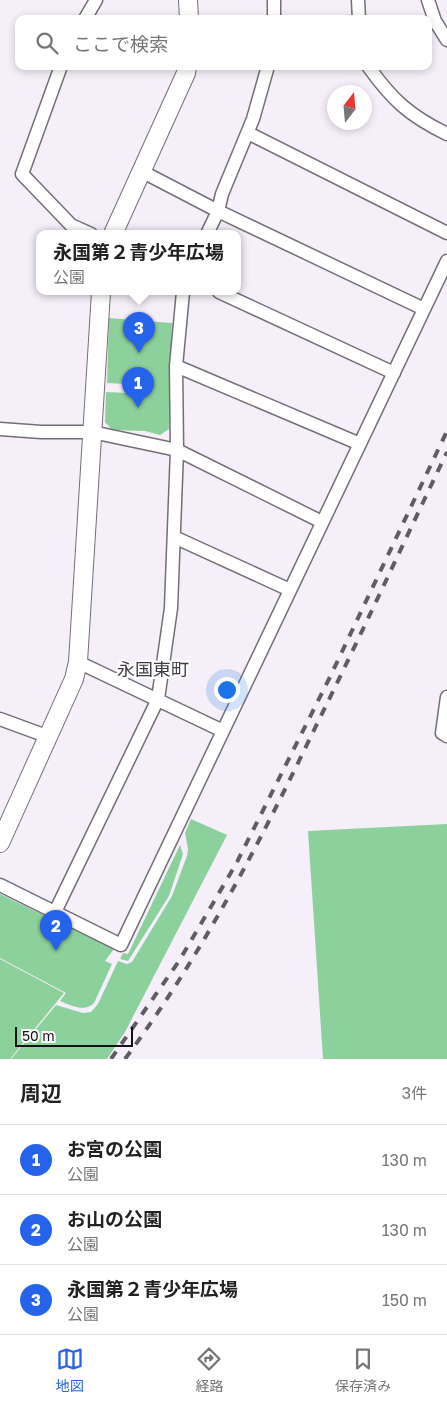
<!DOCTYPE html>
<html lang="ja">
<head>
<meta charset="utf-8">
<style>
  :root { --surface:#fff; --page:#f2f2f2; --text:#222; --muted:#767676; --line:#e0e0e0; --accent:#2563eb }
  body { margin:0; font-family:"Golos Text","Noto Sans JP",sans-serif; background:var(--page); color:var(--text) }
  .compass { position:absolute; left:327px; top:85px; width:45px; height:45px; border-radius:50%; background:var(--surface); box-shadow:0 2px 8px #0003; rotate:16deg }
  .scale { position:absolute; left:15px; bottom:12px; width:118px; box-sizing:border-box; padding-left:5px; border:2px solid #141215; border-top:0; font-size:14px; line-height:18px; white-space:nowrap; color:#141215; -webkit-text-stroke:4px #fff; paint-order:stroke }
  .you { position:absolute; left:226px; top:689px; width:18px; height:18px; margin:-12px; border:4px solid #fff; border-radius:50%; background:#1a73e8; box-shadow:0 0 0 8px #1a73e833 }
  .badge { display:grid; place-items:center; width:32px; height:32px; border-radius:50%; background:var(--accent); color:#fff; font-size:16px; font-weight:700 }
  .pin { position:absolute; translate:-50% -41px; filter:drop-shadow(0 1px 2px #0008) }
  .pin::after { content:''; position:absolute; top:26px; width:18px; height:15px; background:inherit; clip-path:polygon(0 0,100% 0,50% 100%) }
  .popup { position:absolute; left:36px; top:230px; width:205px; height:65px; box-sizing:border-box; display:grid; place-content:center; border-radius:10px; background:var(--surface); filter:drop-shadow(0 1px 4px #0005); font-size:16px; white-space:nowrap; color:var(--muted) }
  .popup b { font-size:19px; color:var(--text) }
  .popup::after { content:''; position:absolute; left:50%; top:100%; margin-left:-10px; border:10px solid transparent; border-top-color:var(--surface) }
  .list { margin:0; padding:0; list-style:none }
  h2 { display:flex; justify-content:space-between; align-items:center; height:65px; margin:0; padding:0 20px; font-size:21px }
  h2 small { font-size:16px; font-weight:400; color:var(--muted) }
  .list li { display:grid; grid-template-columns:32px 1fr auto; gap:15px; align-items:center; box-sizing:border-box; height:70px; padding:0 20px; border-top:1px solid var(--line) }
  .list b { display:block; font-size:19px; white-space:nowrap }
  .list p { margin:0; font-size:16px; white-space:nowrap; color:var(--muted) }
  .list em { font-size:16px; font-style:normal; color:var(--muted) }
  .icon { flex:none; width:28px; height:28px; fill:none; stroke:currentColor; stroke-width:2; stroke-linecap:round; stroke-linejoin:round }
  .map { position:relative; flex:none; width:447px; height:1059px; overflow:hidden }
  .search { position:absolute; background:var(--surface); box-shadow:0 2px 8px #0003; left:15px; right:15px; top:15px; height:55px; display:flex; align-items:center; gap:12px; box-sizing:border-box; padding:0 18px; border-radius:10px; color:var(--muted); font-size:19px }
  .sheet { height:275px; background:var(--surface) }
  nav { display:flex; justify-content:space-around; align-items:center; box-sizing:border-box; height:70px; border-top:1px solid var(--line); background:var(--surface); font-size:14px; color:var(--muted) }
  nav a { display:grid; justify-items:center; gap:2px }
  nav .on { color:var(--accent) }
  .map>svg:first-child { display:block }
</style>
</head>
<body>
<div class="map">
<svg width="447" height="1059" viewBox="0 0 447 1059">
  <rect width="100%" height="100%" fill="#f5eff9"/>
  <path fill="#8cd19c" d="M109,318L172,323L169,429L160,435L145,431L112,430L105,422L106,392L148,394L147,385L107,383Z
    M191,819L227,835L125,1032L107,1059H11L56,1005L83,1013L91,1012L98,1004L118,961L127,964L132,962L172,896L187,856L188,849L185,833Z
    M447,824V1059H323L308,831Z
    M180,845L183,854L169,896L128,961L120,959L123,953L128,954Z
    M0,894L114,949L105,961L112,964L94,1003C84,1013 71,1005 60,1001L66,993L0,958Z
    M0,959L64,993L10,1059H0Z"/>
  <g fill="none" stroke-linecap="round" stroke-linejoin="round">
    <defs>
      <path id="street" d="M358,0L359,19
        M428,0L435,21L447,40
        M85,19L96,0
        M274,19V0
        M61,66L22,174L71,225L91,234
        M368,66C392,100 410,116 447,134
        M248,133L447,233
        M141,171L218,211L424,309
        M207,234L218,211L222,194L253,119L268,66
        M219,292L394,373
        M176,366L360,444
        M0,429L41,432H92L177,450L322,522
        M174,537L290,590
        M78,662L223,731
        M447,697L442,733L447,736
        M0,719L49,737
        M0,885L121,945L447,261
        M55,912L158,699L171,608L177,450L176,366L183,292"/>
      <path id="secondary" d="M188,0L189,19
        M113,234L186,73L187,66
        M0,843L74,679L78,662L101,292"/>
    </defs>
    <use href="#street" stroke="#746e77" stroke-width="15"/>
    <use href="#secondary" stroke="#746e77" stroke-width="20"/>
    <use href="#street" stroke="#fff" stroke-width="12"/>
    <use href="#secondary" stroke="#fff" stroke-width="18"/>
    <path stroke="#605d62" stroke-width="4" stroke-dasharray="9 9" stroke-linecap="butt" d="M111,1059L179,961L236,864L329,679L447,431
      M125,1059C202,955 259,844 315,728C360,637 403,544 447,452"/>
  </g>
  <g text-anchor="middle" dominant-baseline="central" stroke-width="4.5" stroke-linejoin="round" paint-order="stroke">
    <g font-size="18" fill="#403b43" stroke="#fff">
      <text x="153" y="669">永国東町</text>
    </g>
  </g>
</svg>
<svg class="compass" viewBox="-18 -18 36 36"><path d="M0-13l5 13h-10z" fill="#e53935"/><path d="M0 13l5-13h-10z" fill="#767676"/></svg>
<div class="scale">50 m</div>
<div class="you"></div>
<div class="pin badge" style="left:138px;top:408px">1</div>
<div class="pin badge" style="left:56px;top:951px">2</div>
<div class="pin badge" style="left:139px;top:353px">3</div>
<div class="popup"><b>永国第２青少年広場</b>公園</div>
<div class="search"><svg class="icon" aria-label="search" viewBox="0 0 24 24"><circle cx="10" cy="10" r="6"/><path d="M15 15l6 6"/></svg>ここで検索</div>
</div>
<section class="sheet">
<h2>周辺<small>3件</small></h2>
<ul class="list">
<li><span class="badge">1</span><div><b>お宮の公園</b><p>公園</p></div><em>130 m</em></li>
<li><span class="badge">2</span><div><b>お山の公園</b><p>公園</p></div><em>130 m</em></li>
<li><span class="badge">3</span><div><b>永国第２青少年広場</b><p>公園</p></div><em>150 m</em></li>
</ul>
</section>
<nav>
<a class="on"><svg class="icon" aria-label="map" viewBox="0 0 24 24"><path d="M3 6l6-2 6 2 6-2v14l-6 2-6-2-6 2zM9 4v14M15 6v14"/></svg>地図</a>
<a><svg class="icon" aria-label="directions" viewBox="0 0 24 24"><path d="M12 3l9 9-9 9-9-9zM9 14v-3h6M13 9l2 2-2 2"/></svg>経路</a>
<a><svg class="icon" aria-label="saved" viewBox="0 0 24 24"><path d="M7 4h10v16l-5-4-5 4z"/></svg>保存済み</a>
</nav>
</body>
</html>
